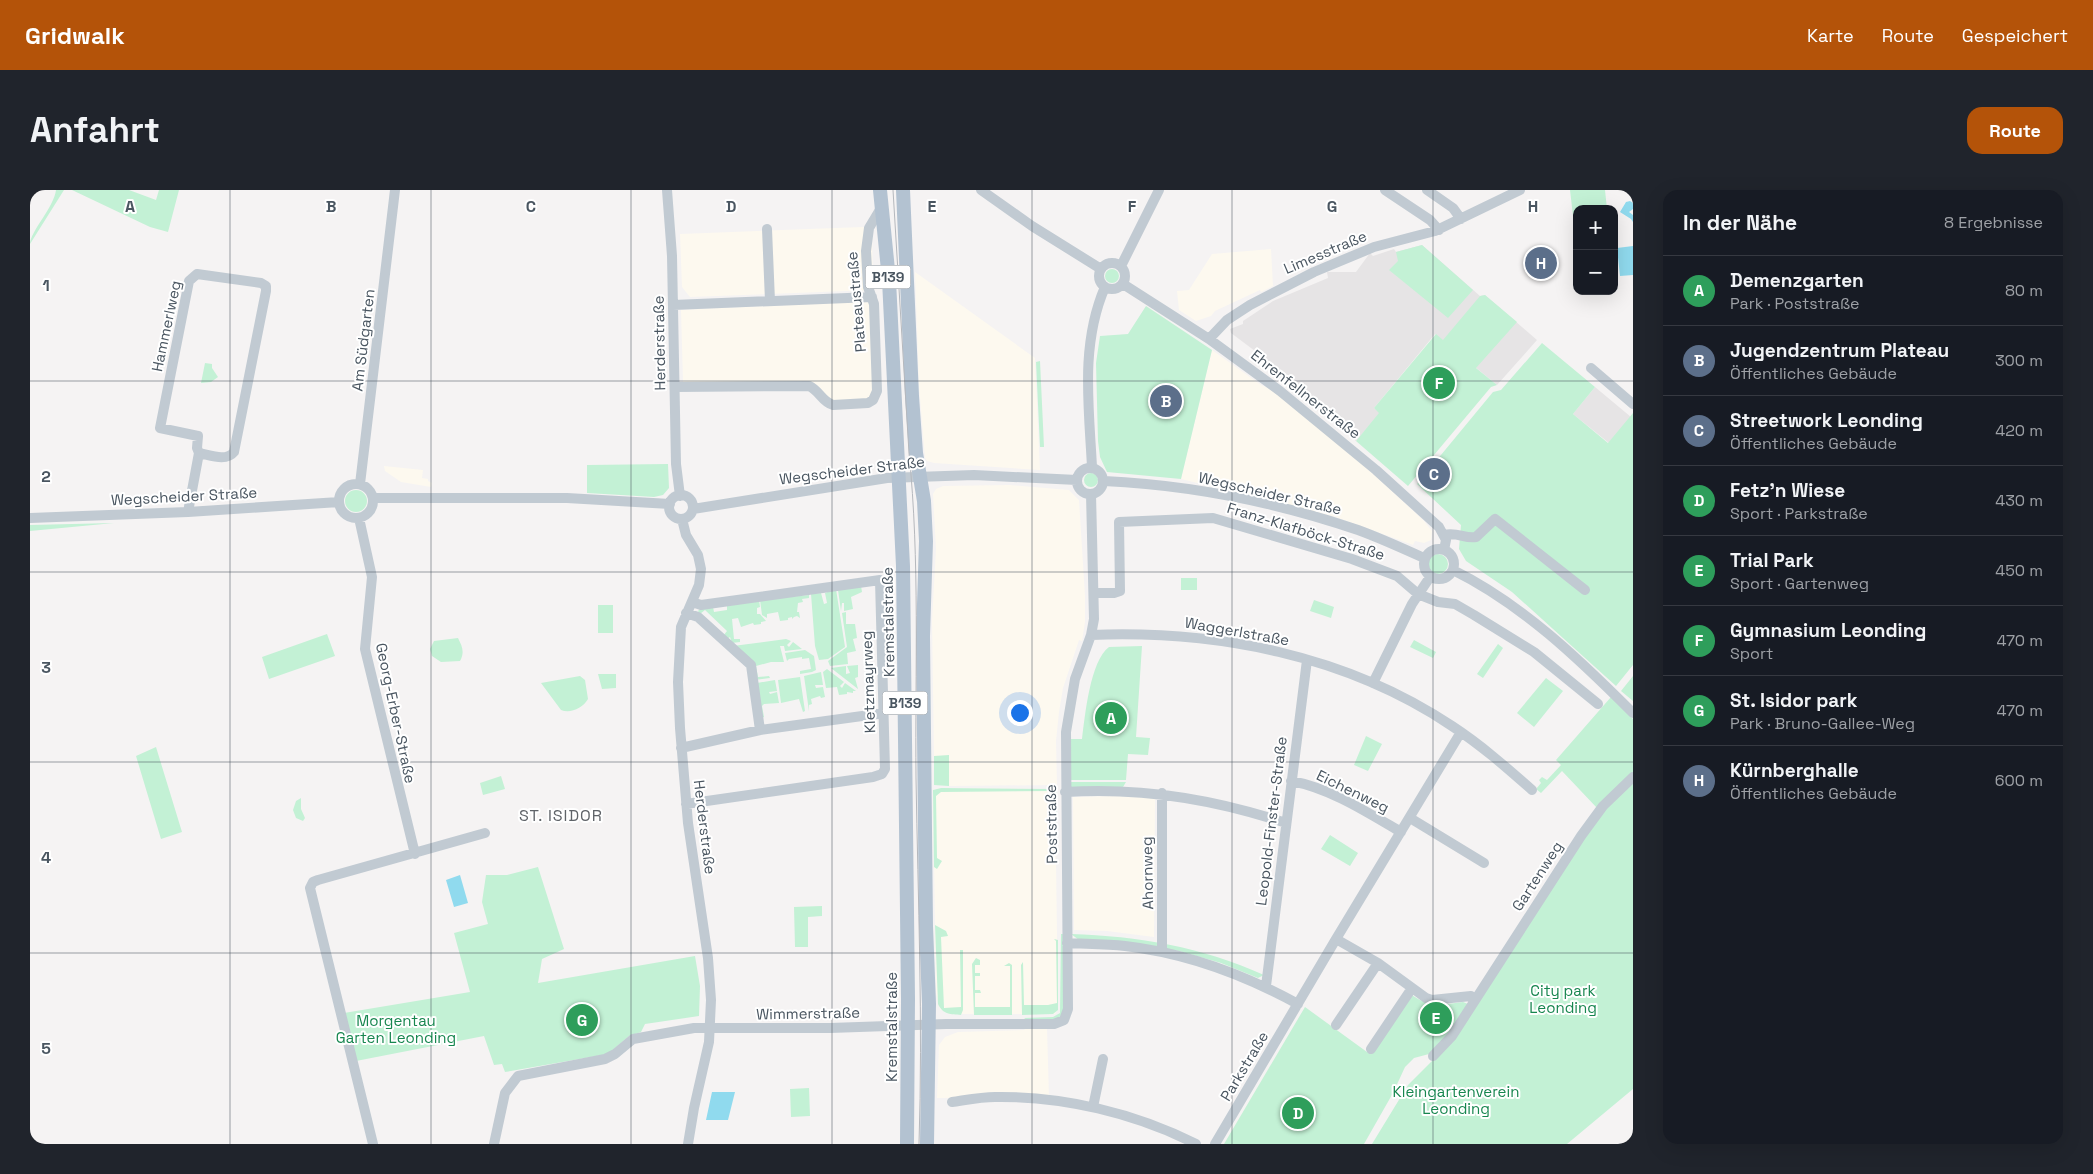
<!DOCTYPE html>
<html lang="de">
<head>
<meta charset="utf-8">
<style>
  :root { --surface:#171b24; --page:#20242c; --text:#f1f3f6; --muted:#9ea1a6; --line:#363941; --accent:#b45309 }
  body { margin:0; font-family:"Space Grotesk",sans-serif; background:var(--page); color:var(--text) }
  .controls { position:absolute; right:15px; top:15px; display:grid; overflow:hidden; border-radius:10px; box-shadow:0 5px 20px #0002 }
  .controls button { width:45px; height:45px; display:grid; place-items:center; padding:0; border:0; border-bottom:1px solid var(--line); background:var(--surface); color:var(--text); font:25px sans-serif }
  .you { position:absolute; left:989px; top:522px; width:18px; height:18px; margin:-12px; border:4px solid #fff; border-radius:50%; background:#1a73e8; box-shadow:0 0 0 8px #1a73e833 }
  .badge { display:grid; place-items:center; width:32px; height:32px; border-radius:50%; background:var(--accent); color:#fff; font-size:16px; font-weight:700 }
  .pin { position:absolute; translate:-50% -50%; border:2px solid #fff; box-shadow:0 1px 5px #0006 }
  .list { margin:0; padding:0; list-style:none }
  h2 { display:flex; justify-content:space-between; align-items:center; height:65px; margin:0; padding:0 20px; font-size:21px }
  h2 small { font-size:16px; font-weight:400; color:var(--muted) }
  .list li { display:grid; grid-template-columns:32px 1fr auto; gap:15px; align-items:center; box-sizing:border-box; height:70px; padding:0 20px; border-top:1px solid var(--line) }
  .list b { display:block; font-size:19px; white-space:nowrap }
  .list p { margin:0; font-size:16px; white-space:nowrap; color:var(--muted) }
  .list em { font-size:16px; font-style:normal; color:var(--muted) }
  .map { position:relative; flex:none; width:1603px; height:954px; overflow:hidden; border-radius:15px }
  header { display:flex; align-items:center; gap:30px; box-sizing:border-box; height:70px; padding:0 25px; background:var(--accent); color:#fff }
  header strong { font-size:24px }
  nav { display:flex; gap:28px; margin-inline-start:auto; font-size:18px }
  .intro { display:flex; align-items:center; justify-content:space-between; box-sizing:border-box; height:120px; padding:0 30px }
  h1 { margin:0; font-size:35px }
  .button { padding:12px 22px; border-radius:15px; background:var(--accent); color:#fff; font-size:18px; font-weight:700 }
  main { display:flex; gap:30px; padding:0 30px }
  aside { flex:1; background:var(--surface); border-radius:15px; box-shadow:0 5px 20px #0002 }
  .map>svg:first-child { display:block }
</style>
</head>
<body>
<header>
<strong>Gridwalk</strong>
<nav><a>Karte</a><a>Route</a><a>Gespeichert</a></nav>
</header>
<div class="intro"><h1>Anfahrt</h1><a class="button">Route</a></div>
<main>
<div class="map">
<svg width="1603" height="954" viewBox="0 0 1603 954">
  <rect width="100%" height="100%" fill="#f5f3f3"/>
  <path fill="#fdf9ef" d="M833,37L842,41L843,100L660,107L652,97L650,44Z
    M1241,59L1243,96L1231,102L1230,100L1185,121L1181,126L1166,131L1149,120L1147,101L1159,100L1182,64Z
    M885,82L1005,168L1010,280L904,273L897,271L895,268L889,196Z
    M841,111L843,202L837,210L801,212L787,196L653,192L651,120Z
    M1182,160L1231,195L1244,201L1327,269L1393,330L1402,341L1401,350L1394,353L1385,351L1383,355L1306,327L1151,289Z
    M354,276L393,280L392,288L398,289V291L402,293L401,297L371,292L355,281Z
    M980,295L1039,300L1049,310L1055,406V432L1052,451L1049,450L1033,498L1029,522L1026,551L1027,595L919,596V566H904L902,431L906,359L903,304L906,299L913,296Z
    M911,598L1025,599L1028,818L1025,824H920L910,819L906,803L903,600Z
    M1086,606L1125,608L1124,747L1077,741L1044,740L1043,607Z
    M996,838H1017L1019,907L907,908L909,855L915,847L928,842L994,840Z"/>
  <path fill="#e6e4e5" d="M1392,55L1450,106L1455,105L1507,150L1467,195L1405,144L1344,218L1350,223L1326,251L1252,192L1233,167L1201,143L1200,139L1213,134V131L1243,111L1298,88L1297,82H1326L1340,63L1343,66L1364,59L1366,62Z
    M1565,197L1601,227L1579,253L1543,224Z"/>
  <path fill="#c3f1d5" d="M26,0H34L0,54C0,42 24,17 26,0Z
    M42,0H99L126,10L129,0H149L138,42L120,37Z
    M1540,0H1575L1577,19H1547L1546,31L1543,26Z
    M1392,55L1443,100L1418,128L1359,80L1368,71L1366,62Z
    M1075 86a7 7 0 1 1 14 0a7 7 0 1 1-14 0Z
    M1455,105L1487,132L1446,178L1467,195L1461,197L1378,296L1326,251L1349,223L1344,218L1406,144L1413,150L1450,106Z
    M1116,116L1182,160L1151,289L1077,282L1070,267L1068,251L1066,173L1070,146L1098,144Z
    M1512,153L1565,197L1543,224L1578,253L1603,223V475L1586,496L1482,402L1436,371L1429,359L1431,335L1387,294L1463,202L1471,200Z
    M1010,171L1014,257H1010L1006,172Z
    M175,173L182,174V178L188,187L181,192L171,193Z
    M638,274L639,298L633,305L624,307L557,303V275Z
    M1054 290a7 7 0 1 1 14 0a7 7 0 1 1-14 0Z
    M315 311a11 11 0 1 1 22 0a11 11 0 1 1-22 0Z
    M84,333L0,341V335Z
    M1398 374a10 10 0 1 1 20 0a10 10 0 1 1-20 0Z
    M1151,388H1167V400H1151Z
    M831,396L832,402L821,407L823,419L814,421V413H812L811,421L808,400Z
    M806,399L815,457L798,469L789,470L785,456L781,404L791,403L794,414L797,413L795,403Z
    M779,405V408L772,409L773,412L768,413L767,422H769L770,428L767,426L764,427L762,429V427L758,428V430L750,431L748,422L737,424V428L732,425L730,410Z
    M729,410L730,417L727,418V424H730L736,431L731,432V434L724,435L723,433L711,437L708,428L702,429L704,449H710V452L702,453L700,447L696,450L693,446L697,441L675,420L670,424L668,421L670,419L683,417L684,422L697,420V415Z
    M1284,410L1304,417L1301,428L1280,421Z
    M568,415H583V443H568Z
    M816,422V434H825L827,448L823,449L826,461L817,463L818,474L800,476L798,471L817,457L812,423Z
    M297,444L305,466L239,489L232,467Z
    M428,448C432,456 435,462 430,471L411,472L402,466L400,459L404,451Z
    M756,449L761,451L757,455L759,457L763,452L772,459L755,461L754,456H750L754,472H741L726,476L728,487L739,486L740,488L725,490L703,456Z
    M1384,450L1406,462L1403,468L1380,457Z
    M1468,454L1473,458L1453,488L1447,484Z
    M1112,456L1106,547L1120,548L1118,565L1098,564L1096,590H1041V549H1052C1055,526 1060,471 1079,457Z
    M775,460L784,466L786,480L782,482L770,484V481L781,479L779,468L772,469V467L759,469L757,471L755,463Z
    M828,475V487L825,488L828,499L801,478L816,476V484L820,483L817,476Z
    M797,479L814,492L810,496L812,498L815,493L826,501H823V503L817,502V504L809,505L807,497L796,498L793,482Z
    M791,482L793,495H785L786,498L793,497L795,507L791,508L790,506L781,509L782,514L779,515V521L774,486Z
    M568,484H586V498L572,499Z
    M550,486L555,490L558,509C553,518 540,524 531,520L511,493Z
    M1603,486V511L1591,501Z
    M770,487L775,521L773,522L769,509L751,513L748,490Z
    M1516,488L1533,501L1504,537L1487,523Z
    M745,490L747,501L739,502L740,504L747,502L749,513L734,514L732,516L734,527L731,528L727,493Z
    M1581,507L1603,529V584L1567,618L1532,581L1511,603L1506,599L1511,593L1509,590L1512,587L1517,590L1531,575L1526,570Z
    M1336,546L1352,554L1338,581L1324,575Z
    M126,557L152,642L131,649L106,566Z
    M919,565V596L904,595V566Z
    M471,586L475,599L453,605L450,593Z
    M1603,590V899L1537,954H1342L1378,895L1423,850L1572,621Z
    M1039,592H1096L1093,597H1041Z
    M911,598L1027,599V666L1026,606H1022V601L911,602L906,606L907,668L912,671L907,679L904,677L903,600Z
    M271,608V619L275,628L273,631L266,628L263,620L266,611Z
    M1300,645L1328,663L1320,676L1291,659Z
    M508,677L534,759L512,769L508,793L665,766L670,796L669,826L615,834L611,842L599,846L578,864L475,882L472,874L464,875L454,846L326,871L314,823L440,802L424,743L458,734L452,712L456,685H477Z
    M792,716V726L778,727V757H765L764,717Z
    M905,735L916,741L918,746L911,747L914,818L931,817L930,760H933V820L931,825C921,824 913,825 908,814Z
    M1031,744H1033L1034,822L1027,830H997L994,828L1023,827L1030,823Z
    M1041,744C1108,746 1172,757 1234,785L1228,788L1191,773L1149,761L1049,750Z
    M1024,749L1028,750V820L1023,824L992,825L991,775L993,772L994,815H1018L1027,813L1026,751Z
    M946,768L950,770V775H945V783H950V786H945V800H950L951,803H945V817H980V776H974L979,773L982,775V825H944L942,774Z
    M1380,804C1403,819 1407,815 1433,812L1438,814L1423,840L1399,864L1384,868L1375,877L1363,903L1334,954H1194L1275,817L1337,862L1340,860Z
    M779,898L780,926L761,927L760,899Z"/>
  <path fill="#90daee" d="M1600,11L1603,13V19L1599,22L1603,25V32L1601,29L1590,22L1596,12Z
    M1603,56V85L1590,86L1587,58Z
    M430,685L438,713L424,717L416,690Z
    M682,902H705L698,930H676Z"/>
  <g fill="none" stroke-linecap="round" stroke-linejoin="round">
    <path stroke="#c1cad2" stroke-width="10" d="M637,0L642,66L646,274L650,306
      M951,0L1002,36L1071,79
      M1355,0L1400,30L1409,40
      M1397,0L1423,18L1431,29
      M737,39L740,111
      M1069 86a13 13 0 1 1 26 0a13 13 0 1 1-26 0Z
      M1091,76L1129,0
      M1093,94L1179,149L1250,201L1346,280L1409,337L1416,350L1414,360
      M643,115L842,107
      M1179,149L1197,130L1220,115L1284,82L1344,57L1405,41L1490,0
      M1561,178L1603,214
      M645,197L779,196C789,200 792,212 803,215L838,213L843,210L847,201L844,114L838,97L836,61L839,38L851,18
      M1062,277C1059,217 1050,155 1075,97
      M1047 291a13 13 0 1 1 26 0a13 13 0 1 1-26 0Z
      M1074,291C1160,295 1246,312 1328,340C1350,348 1372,358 1394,368
      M309 311a17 17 0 1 1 34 0a17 17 0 1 1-34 0Z
      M330,294L365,0
      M639 317a12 12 0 1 1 24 0a12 12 0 1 1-24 0Z
      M343,308H537L640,314
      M663,319L857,288L944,285L1047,290
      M158,322L169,263L167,258L168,246L130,238L159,91L167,84L231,93L236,96V101L204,262C196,272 180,265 169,263
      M0,328L158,322L309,312
      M329,328L342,387L335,459L385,664
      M652,329L656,345L668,365L671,379L669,395L651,437L648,492L650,538L658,633L678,768L681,810L679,852L664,918L658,954
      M1414,345C1428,342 1435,349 1446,347L1465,329L1555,400
      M1394 374a15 15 0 1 1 30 0a15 15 0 1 1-30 0Z
      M1423,380C1492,414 1549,469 1603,523
      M1064,403H1084L1090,401L1089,332L1183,328L1322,369L1367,386L1388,404L1408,412L1425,414L1444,425L1504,462L1568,514
      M656,423L668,427L721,475L730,540
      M1061,445C1187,440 1316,465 1422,536C1451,555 1476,577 1502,600
      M1343,493L1382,414L1400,387
      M651,558L730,540L854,523
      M1261,591C1300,598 1337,622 1371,642
      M1035,602C1111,597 1184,609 1256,633
      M656,614L843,587L852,584L855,579L850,390L671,415L662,412
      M1380,628L1454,673
      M1306,749L1431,542
      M1037,753C1056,754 1076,754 1095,756C1157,763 1213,784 1268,814
      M1132,762V603
      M1236,796L1277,470
      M1306,835L1348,773
      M1341,859L1382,798
      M1403,866L1422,846L1551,646L1573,616L1603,587
      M922,912C936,910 951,907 965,907C1033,906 1105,923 1166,954
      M1063,917L1073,869
      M343,954L280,698L283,692L288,690L455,643
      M464,954L475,903L488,886L575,869L585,864L603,849L664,838H800L916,834H1024L1034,830L1038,819L1036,542L1045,489L1061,445L1064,429L1061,304
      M1185,954L1306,749L1348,773L1396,808L1402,810L1441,806L1445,809"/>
    <path stroke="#b3c2d1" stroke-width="14" d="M850,0L859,90L873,376L878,809L877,954
      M873,0L882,206L886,263L894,311L896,351L893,446L896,736L899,814L897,954"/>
    <path stroke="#b5b8bd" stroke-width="1" d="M863,0L879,263C890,371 885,480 886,588C888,710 893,832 889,954"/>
  </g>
  <path fill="none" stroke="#4a5661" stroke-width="1" stroke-opacity="0.55" d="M200,0V954M401,0V954M601,0V954M802,0V954M1002,0V954M1202,0V954M1403,0V954M0,191H1603M0,382H1603M0,572H1603M0,763H1603"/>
  <g text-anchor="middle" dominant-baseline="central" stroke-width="4" stroke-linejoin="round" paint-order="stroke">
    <g fill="#fff" stroke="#808990" stroke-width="1">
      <rect x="835.5" y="75.5" width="45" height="23" rx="4"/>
      <rect x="852.5" y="501.5" width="45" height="23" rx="4"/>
    </g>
    <g font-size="14" font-weight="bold" fill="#4a5661">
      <text x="858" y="87">B139</text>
      <text x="875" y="513">B139</text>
    </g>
    <g font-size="15" fill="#4a5661" stroke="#fff">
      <text transform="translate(1295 62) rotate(-23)">Limesstraße</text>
      <text transform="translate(826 112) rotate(-95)">Plateaustraße</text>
      <text transform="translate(136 136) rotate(-78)">Hammerlweg</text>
      <text transform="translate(333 150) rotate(-83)">Am Südgarten</text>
      <text transform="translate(629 153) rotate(-91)">Herderstraße</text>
      <text transform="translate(1276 204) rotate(38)">Ehrenfellnerstraße</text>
      <text transform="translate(822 280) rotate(-7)">Wegscheider Straße</text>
      <text transform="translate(1240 303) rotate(13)">Wegscheider Straße</text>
      <text transform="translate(154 306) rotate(-3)">Wegscheider Straße</text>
      <text transform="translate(1276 341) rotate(17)">Franz-Klafböck-Straße</text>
      <text transform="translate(858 432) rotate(-91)">Kremstalstraße</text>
      <text transform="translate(1207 441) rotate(10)">Waggerlstraße</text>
      <text transform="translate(838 492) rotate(-92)">Kletzmayrweg</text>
      <text transform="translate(366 523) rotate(78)">Georg-Erber-Straße</text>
      <text transform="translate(1323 601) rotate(26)">Eichenweg</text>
      <text transform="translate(1241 631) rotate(-83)">Leopold-Finster-Straße</text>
      <text transform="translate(1021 634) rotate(-91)">Poststraße</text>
      <text transform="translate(675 637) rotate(83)">Herderstraße</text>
      <text transform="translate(1117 683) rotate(-91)">Ahornweg</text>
      <text transform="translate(1507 686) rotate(-57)">Gartenweg</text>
      <text transform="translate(778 823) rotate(-1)">Wimmerstraße</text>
      <text transform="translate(861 837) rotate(-90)">Kremstalstraße</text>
      <text transform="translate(1214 876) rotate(-59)">Parkstraße</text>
    </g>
    <g font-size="15" fill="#17864f" stroke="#fff">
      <text x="1533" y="800">City park<tspan x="1533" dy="17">Leonding</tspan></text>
      <text x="366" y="830">Morgentau<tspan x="366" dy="17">Garten Leonding</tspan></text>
      <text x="1426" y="901">Kleingartenverein<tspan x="1426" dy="17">Leonding</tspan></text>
    </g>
    <g font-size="16" letter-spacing="1" fill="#5f6368" stroke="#fff">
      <text x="531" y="625">ST. ISIDOR</text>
    </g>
  </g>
  <g font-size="16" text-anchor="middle" font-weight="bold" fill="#4a5661" stroke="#fff" stroke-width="4" stroke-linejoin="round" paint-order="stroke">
    <text x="100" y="22">A</text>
    <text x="301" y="22">B</text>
    <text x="501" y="22">C</text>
    <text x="701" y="22">D</text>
    <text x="902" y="22">E</text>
    <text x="1102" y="22">F</text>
    <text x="1302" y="22">G</text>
    <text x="1503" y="22">H</text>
    <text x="16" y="101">1</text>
    <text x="16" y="292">2</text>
    <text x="16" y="483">3</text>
    <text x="16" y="673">4</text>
    <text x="16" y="864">5</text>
  </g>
</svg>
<div class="controls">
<button>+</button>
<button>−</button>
</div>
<div class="you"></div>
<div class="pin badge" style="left:1081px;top:528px;background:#2e9e5b">A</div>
<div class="pin badge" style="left:1136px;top:211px;background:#5c6f8a">B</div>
<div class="pin badge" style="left:1404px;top:284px;background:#5c6f8a">C</div>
<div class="pin badge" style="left:1268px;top:923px;background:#2e9e5b">D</div>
<div class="pin badge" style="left:1406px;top:828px;background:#2e9e5b">E</div>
<div class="pin badge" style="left:1409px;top:193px;background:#2e9e5b">F</div>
<div class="pin badge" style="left:552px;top:830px;background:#2e9e5b">G</div>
<div class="pin badge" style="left:1511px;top:73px;background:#5c6f8a">H</div>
</div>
<aside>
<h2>In der Nähe<small>8 Ergebnisse</small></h2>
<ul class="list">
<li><span class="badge" style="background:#2e9e5b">A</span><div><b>Demenzgarten</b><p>Park · Poststraße</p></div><em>80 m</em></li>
<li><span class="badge" style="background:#5c6f8a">B</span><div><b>Jugendzentrum Plateau</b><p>Öffentliches Gebäude</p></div><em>300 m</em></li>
<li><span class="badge" style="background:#5c6f8a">C</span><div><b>Streetwork Leonding</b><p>Öffentliches Gebäude</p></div><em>420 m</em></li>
<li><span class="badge" style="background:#2e9e5b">D</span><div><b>Fetz'n Wiese</b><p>Sport · Parkstraße</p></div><em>430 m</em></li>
<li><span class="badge" style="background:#2e9e5b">E</span><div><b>Trial Park</b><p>Sport · Gartenweg</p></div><em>450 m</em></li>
<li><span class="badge" style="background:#2e9e5b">F</span><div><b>Gymnasium Leonding</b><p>Sport</p></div><em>470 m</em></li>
<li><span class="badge" style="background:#2e9e5b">G</span><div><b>St. Isidor park</b><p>Park · Bruno-Gallee-Weg</p></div><em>470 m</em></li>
<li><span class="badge" style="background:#5c6f8a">H</span><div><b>Kürnberghalle</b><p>Öffentliches Gebäude</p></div><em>600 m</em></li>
</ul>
</aside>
</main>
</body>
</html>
